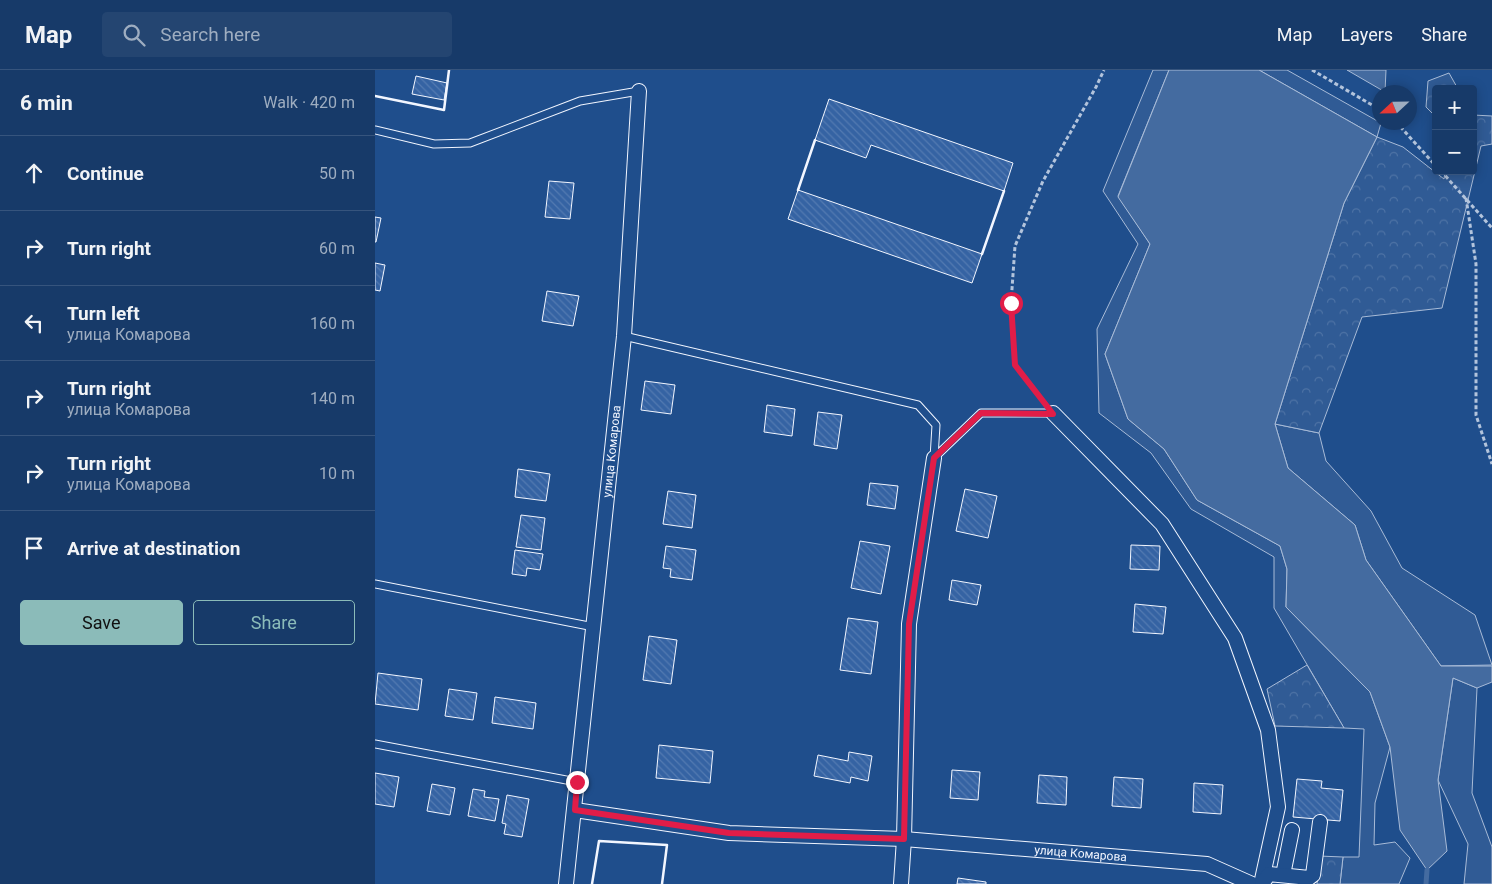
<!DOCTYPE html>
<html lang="en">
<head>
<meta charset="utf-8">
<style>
  :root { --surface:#173a69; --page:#244571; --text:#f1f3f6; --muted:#9eadc0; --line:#36547d; --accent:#8bbbb9 }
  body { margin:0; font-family:Roboto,sans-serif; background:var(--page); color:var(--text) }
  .controls { position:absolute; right:15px; top:15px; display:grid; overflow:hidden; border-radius:5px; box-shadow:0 2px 12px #0003 }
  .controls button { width:45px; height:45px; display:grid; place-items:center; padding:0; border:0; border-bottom:1px solid var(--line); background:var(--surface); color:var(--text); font:25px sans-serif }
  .compass { position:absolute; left:997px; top:15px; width:45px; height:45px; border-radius:50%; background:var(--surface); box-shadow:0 2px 12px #0003; rotate:248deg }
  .stop { position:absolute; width:15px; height:15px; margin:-11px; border:4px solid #e11d48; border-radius:50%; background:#fff }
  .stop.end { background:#e11d48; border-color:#fff; box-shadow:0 1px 5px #0008 }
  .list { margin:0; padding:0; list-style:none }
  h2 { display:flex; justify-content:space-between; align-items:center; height:65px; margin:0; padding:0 20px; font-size:21px }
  h2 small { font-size:16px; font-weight:400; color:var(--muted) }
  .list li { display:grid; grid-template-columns:32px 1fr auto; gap:15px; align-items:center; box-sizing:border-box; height:75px; padding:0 20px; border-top:1px solid var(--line) }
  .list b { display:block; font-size:19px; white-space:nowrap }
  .list p { margin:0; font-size:16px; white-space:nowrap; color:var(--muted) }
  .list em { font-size:16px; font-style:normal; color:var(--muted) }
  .actions { display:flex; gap:10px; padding:15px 20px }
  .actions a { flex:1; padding:11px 0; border:1px solid var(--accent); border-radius:5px; text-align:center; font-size:18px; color:var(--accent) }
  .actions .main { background:var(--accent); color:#111 }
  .icon { flex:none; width:28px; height:28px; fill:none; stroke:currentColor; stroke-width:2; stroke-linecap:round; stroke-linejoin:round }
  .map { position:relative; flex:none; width:1117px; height:814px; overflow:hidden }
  header { display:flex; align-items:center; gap:30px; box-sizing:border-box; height:70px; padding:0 25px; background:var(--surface); border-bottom:1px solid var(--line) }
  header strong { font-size:24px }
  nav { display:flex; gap:28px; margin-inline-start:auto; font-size:18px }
  .search { width:350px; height:45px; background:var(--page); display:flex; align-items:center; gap:12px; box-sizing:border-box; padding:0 18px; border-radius:5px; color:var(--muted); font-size:19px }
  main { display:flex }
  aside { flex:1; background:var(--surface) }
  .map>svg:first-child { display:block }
</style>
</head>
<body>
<header>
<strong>Map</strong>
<div class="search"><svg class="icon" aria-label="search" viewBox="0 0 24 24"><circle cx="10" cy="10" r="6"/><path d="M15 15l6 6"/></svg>Search here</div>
<nav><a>Map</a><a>Layers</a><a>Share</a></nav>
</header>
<main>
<aside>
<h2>6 min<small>Walk · 420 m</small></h2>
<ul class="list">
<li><svg class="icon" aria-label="ahead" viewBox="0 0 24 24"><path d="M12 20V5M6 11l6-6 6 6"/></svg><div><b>Continue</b></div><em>50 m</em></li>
<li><svg class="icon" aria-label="right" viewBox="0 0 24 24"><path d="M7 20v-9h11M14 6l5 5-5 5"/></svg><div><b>Turn right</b></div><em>60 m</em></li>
<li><svg class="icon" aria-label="left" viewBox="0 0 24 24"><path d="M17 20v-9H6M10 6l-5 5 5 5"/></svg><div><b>Turn left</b><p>улица Комарова</p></div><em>160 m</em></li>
<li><svg class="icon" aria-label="right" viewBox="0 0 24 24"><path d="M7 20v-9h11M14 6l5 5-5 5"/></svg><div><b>Turn right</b><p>улица Комарова</p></div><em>140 m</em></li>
<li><svg class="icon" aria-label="right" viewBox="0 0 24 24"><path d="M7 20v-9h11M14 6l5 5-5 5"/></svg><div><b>Turn right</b><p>улица Комарова</p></div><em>10 m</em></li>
<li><svg class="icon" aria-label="arrive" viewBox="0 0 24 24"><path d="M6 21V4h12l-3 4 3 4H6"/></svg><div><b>Arrive at destination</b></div></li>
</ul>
<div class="actions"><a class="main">Save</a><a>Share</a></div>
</aside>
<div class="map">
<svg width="1117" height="814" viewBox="0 0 1117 814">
  <defs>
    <pattern id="forest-crowns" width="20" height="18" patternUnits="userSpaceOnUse" patternTransform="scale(1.25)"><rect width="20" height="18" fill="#305b95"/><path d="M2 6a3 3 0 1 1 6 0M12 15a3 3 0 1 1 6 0" fill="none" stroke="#4e73a5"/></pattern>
    <pattern id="building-back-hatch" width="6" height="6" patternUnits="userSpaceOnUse" patternTransform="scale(1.25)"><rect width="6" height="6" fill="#3563a3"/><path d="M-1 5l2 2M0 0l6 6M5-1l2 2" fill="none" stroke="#537ab1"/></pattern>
  </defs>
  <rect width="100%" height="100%" fill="#1f4e8c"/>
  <path fill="#305b95" stroke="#a8bbd7" d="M778,0H794L743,126L775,174L730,284L753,349L789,379L822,430L905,476L912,499L911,537L995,622L1015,677L1000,733L999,775L1020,772L1035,788L1024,814H965L968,787H984L989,659L969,658L899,538V487L816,439L776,383L724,343L722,259L763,174L728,121Z
    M884,0H912L1006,53L1002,67Z
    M900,354L944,363L951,391L996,441L1027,498L1100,545L1117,595L1066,596L991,490L980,455L913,398Z
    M1078,608L1102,618L1097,723L1117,777V814H1089L1093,774L1063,710Z"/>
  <path fill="url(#forest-crowns)" stroke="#a8bbd7" d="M1074,3L1083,19H1061V47L1051,37L1053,11Z
    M1098,45L1117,46V74L1106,76L1067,238L987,247L944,363L900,354L969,133L1002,67L1028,77L1069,109L1070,101H1098Z
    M932,595L969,658L900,656L892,619Z
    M944,786L968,787L965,814H942Z"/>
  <path fill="#446ba0" stroke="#a8bbd7" d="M794,0H884L1002,67L969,133L900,354L913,398L980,455L991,490L1066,596H1117V612L1102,618L1078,608L1063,710L1072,781L1052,800L1025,760L1015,677L995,622L911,537L912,499L905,476L822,430L789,379L753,349L730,284L775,174L743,127Z
    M972,0H1011L1010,22Z"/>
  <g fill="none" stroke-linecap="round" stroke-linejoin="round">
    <path stroke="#446ba0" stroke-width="5" d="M1051,814L1052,800"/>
  </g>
  <path fill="url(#building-back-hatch)" stroke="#f2f6ff" d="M41,6L72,13L69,30L37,24Z
    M454,29L638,93L629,121L496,75L491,88L440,70Z
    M174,111L199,113L195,149L170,147Z
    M423,120L607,184L597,213L413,149Z
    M0,147L6,148L1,172H0Z
    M0,193L10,195L5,221L0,220Z
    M172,221L204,226L198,256L167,251Z
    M270,311L300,315L296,344L266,340Z
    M392,335L420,339L417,366L389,362Z
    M443,342L467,345L462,379L439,375Z
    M143,399L175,404L171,431L140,427Z
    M495,413L523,416L520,439L492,435Z
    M590,419L622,426L613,468L581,461Z
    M293,421L321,425L317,458L288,454Z
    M146,445L170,448L166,480L141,477Z
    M485,471L515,476L506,524L476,518Z
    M756,475L785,476L784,500L755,499Z
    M291,476L321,480L317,510L295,507L296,499L288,498Z
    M140,480L168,484L165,500L152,498L151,506L137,504Z
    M577,510L606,515L602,535L574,530Z
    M760,534L791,537L788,564L758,562Z
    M473,548L503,552L496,604L465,600Z
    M274,566L302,570L296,614L268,610Z
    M3,603L47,609L43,640L0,634Z
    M74,619L102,623L98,650L70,646Z
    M120,627L161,633L158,659L117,653Z
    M284,675L338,681L335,713L281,708Z
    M474,682L497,686L493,711L476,707L475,713L439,706L443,685L473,691Z
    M577,700L605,702L603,730L575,728Z
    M0,703L24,707L19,737L0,734Z
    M664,705L692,707L691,735L662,733Z
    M739,707L768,709L766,738L737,736Z
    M922,709L947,711L946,718L968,720L965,751L918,747Z
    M819,713L848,715L846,744L818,742Z
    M57,714L80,718L75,745L52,741Z
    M98,719L110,721L109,727L124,729L120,751L93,746Z
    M132,725L154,729L147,767L129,764L131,754L127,753Z
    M583,808L611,812V814H582Z"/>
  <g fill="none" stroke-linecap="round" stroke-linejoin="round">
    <defs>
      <path id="service" d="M0,60L59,74L95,73L205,31L264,21
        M249,266L543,335L561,355L559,388L606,343H678
        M0,514L219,557
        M0,674L202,712"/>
      <g id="minor">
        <path d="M678,343L787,454L860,568L893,660L903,737L886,814"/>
        <path id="s1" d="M200,740L354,763L529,769L832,794L877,814"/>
        <path d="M908,805L917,760"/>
        <path id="s2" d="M191,814L249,266L264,21"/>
        <path d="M526,814L529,769L534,554L559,388"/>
        <path d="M887,814L894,804L934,808L938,805L945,752"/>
      </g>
    </defs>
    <use href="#service" stroke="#f2f6ff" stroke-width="9"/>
    <use href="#minor" stroke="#f2f6ff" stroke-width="16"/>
    <path stroke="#b3c4dc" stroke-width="3" stroke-dasharray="4 2.5" stroke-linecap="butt" d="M937,0L1004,39
      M1021,52L1061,96
      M1066,101L1117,158
      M1091,128L1101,194V345L1117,394
      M670,333L640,295L636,233L640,176L668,111L721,17L729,0"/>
    <use href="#service" stroke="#1f4e8c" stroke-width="7"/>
    <use href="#minor" stroke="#1f4e8c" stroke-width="14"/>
    <path stroke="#f2f6ff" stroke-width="2.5" d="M0,26L69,40L74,0
      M423,120L440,70
      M607,184L629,121
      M217,814L224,771L292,775L287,814"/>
  </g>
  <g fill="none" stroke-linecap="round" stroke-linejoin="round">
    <path stroke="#e11d48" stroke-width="6" d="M202,712L200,740L354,763L529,769L534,554L559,388L606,343L678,344L640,295L636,233"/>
  </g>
  <g text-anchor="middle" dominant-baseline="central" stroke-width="4" stroke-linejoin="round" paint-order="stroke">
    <g font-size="12" fill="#f2f6ff" stroke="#1f4e8c">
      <text stroke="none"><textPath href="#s2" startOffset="435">улица Комарова</textPath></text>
      <text stroke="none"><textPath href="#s1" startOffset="508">улица Комарова</textPath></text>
    </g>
  </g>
</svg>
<div class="controls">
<button>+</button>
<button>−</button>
</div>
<svg class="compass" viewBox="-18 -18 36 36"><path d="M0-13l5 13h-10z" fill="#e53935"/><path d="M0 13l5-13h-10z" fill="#9eadc0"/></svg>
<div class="stop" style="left:636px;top:233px"></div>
<div class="stop end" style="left:202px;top:712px"></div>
</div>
</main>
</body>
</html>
